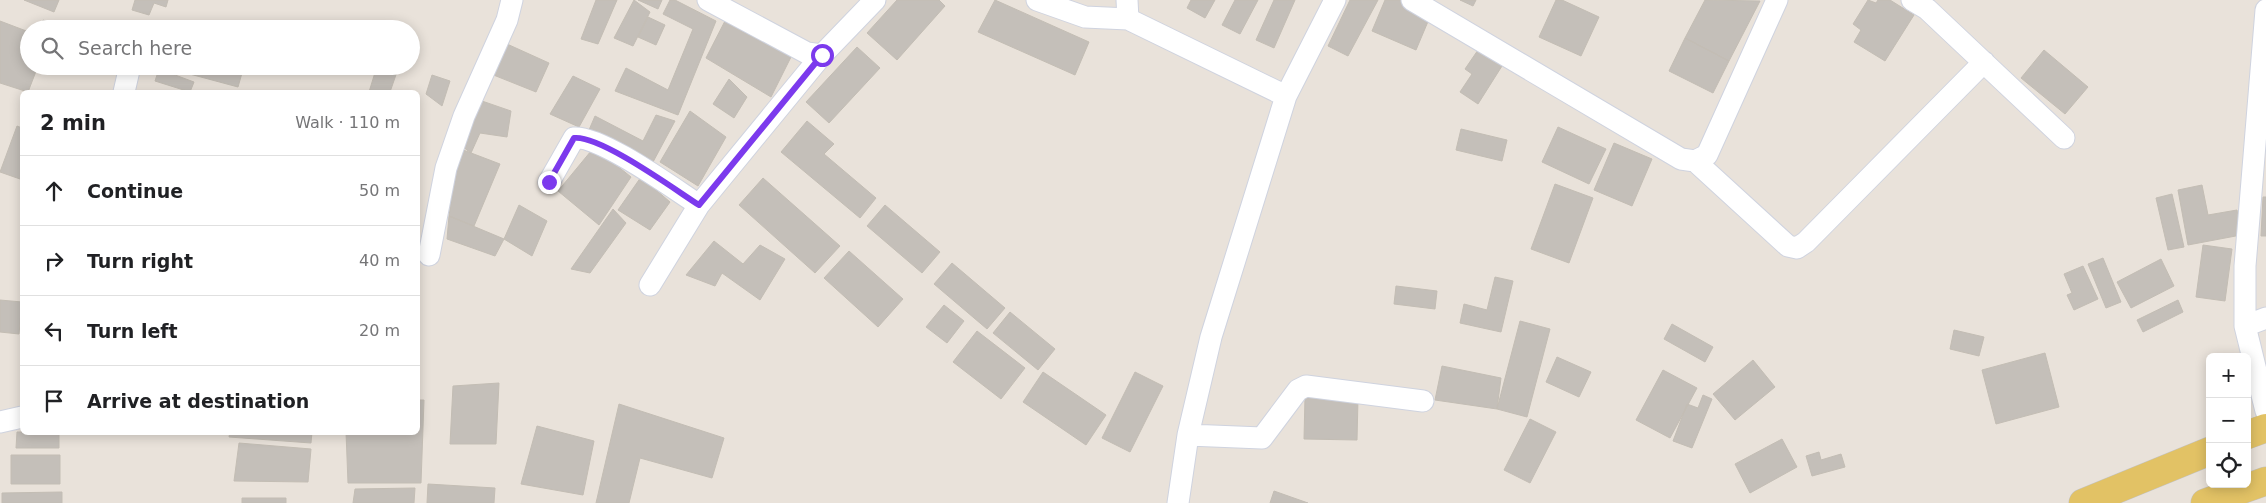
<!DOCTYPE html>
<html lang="en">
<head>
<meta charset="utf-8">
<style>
  :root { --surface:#fff; --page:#f6f6f6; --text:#202124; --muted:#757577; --line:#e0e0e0 }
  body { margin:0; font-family:"DejaVu Sans",sans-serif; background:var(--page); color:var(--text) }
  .controls { position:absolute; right:15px; bottom:15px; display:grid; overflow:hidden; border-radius:8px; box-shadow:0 2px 12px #0003 }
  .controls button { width:45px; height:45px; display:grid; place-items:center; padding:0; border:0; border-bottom:1px solid var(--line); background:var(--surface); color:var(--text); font:25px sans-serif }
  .stop { position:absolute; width:15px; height:15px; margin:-11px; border:4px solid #7c3aed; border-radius:50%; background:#fff }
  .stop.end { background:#7c3aed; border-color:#fff; box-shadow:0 1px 5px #0008 }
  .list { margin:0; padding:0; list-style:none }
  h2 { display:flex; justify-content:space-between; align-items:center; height:65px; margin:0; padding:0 20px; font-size:21px }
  h2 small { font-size:16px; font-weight:400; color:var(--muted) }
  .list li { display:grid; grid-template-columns:32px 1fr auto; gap:15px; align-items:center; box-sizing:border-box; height:70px; padding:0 20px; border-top:1px solid var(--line) }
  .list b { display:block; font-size:19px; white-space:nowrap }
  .list em { font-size:16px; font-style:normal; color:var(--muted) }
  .icon { flex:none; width:28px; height:28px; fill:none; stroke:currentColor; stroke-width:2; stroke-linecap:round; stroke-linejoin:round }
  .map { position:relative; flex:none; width:2266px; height:503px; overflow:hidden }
  .search { position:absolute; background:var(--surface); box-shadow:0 2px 12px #0003; left:20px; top:20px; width:400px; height:55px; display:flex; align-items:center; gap:12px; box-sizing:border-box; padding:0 18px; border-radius:28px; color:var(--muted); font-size:19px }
  .panel { position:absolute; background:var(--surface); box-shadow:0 2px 12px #0003; left:20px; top:90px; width:400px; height:345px; border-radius:8px }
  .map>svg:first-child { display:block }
</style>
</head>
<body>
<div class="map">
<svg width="2266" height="503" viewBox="0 0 2266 503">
  <rect width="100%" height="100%" fill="#e9e2da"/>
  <path fill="#c4bfb9" stroke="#c3bdb4" d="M24,0H59L54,12Z
    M135,0H168L166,7L154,3L149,15L132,10Z
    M596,0H617L598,44L581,39Z
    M634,0L650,12L633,46L614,38Z
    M638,0H662L658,9Z
    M670,0H675L716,21L678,115L615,91L626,68L668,90L693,29L663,14Z
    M897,0H939L945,6L897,60L867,33Z
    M995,0L1089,42L1075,75L978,32Z
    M1191,0H1215L1205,18L1187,8Z
    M1235,0H1258L1240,34L1222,25Z
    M1274,0H1295L1274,48L1256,40Z
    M1350,0H1378L1348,56L1328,46Z
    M1385,0H1404L1432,12L1416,50L1372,31Z
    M1460,0H1476L1473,6Z
    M1556,0H1562L1599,17L1581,56L1539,37Z
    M1705,0L1760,1L1729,61L1685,38Z
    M1868,0L1876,3L1878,0H1890L1914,15L1885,61L1854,42L1861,30L1853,24Z
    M648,17L665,25L656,45L638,37Z
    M726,19L791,57L771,97L706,58Z
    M43,20L61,27L60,29H40Z
    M0,21L29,32V66H38L28,92L0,83Z
    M198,24L216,29H197Z
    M1685,38L1729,61L1713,93L1669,71Z
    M507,44L549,63L536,92L491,74Z
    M857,47L880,68L829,123L806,102Z
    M1478,50L1502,66L1478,104L1460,92L1472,74L1465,69Z
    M2044,50L2088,87L2065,114L2021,78Z
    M187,66H244L238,87L186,73Z
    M377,66H399L390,92H369Z
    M159,69L194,82L190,92L155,81Z
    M432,75L450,81L442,106L426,94Z
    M573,76L600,89L579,127L550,114Z
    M729,79L747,97L734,118L713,104Z
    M479,100L511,111L507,137L480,133L471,153L459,144Z
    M690,111L726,137L698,186L660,162Z
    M656,115L675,121L653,162L589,130L595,116L643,141Z
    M807,121L834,144L824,154L876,198L860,218L781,152Z
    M17,126L22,128V173L20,179L0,172Z
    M1558,127L1606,149L1589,184L1542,162Z
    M1461,129L1507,140L1502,161L1456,150Z
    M1614,143L1652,159L1632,206L1594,190Z
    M596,145L599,151L631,177L599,225L558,191Z
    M458,148L500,164L474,226L449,216Z
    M641,177L670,202L650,230L618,210Z
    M763,178L840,246L815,273L739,205Z
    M1555,184L1593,198L1569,263L1531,249Z
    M2202,185L2208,215L2237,210L2241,235L2188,245L2178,190Z
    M2172,194L2184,247L2168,250L2156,198Z
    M2263,197H2266V236H2261Z
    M519,205L547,221L532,256L504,239Z
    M885,205L940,252L922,273L867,226Z
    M613,209L626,223L590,273L571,269Z
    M449,216L504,239L495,256L447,239Z
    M714,241L743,264L760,245L785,259L760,300L722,273L715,286L686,275Z
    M2203,245L2232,249L2225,301L2196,297Z
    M849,251L903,299L878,327L824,278Z
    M2103,258L2121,302L2106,308L2088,264Z
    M2161,259L2174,286L2131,308L2117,282Z
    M952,263L1005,308L987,329L934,284Z
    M2083,266L2098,299L2074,310L2067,295L2072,293L2064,274Z
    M1495,277L1513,281L1501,332L1460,323L1464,304L1487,310Z
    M1396,286L1437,291L1435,309L1394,304Z
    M0,300L22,302L19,334L0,332Z
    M2178,300L2183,312L2143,332L2137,320Z
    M944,305L964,321L947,343L926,327Z
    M1010,312L1055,349L1038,370L993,333Z
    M1520,321L1550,329L1527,417L1497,409Z
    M1672,324L1713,347L1705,362L1664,339Z
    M1954,330L1984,337L1979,356L1950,349Z
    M977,331L1025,368L1001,399L953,362Z
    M2045,353L2059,407L1996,424L1982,370Z
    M1557,357L1591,372L1579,397L1546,382Z
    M1753,360L1775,387L1735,420L1713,394Z
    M1442,366L1501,378L1497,409L1435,400Z
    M1663,370L1697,388L1670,438L1636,420Z
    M1043,372L1106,415L1086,445L1023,402Z
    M1135,372L1163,386L1130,452L1102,438Z
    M499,383L496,444H450L453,386Z
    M1703,395L1712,399L1692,448L1673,441L1687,404L1698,408Z
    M1305,397L1358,398L1357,440L1304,439Z
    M418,400H424L421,483H348L346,432H418Z
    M619,404L724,438L712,478L640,458L629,503H596Z
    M1530,419L1556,432L1530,483L1504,470Z
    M537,426L594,441L583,495L521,484Z
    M17,432H59V448H16Z
    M230,432H312L311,443L229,437Z
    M1782,439L1797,467L1750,493L1735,464Z
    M239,443L311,449L308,482L234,481Z
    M1819,452L1821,460L1841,454L1845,467L1812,476L1806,456Z
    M11,455H60V484H11Z
    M428,484L495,488L494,503H427Z
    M415,488L414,503H353L355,489Z
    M1274,491L1308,503H1270Z
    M62,492V503H2V493Z
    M242,498H286V503H242Z"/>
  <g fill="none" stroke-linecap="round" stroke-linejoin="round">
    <defs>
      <path id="minor" d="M708,0L807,53L822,55L875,0
        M1037,0L1085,17L1128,19
        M1127,0L1128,19L1286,96
        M1412,0L1681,159L1695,161L1707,155L1777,0
        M1912,0L1927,9L2064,138
        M2266,10L2245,266V326L2266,411
        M124,92L130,66
        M1695,161L1788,246L1797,248L1806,242L1984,62
        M549,182L574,138C600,135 674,189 699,205
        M429,255L446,168L464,116L507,20L512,0
        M650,285L699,205L822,55
        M2245,326L2266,318
        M0,422L22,417
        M1188,435L1262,438L1298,390L1306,386L1423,401
        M1178,503L1188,435L1211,337L1286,96L1335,0"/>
      <path id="primary" d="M2247,435L2266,428
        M2083,503L2210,451
        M2205,503L2266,481"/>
    </defs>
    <use href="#minor" stroke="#cfd3df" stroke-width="23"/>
    <use href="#primary" stroke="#c3c3c3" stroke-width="29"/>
    <use href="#minor" stroke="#fff" stroke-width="21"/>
    <use href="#primary" stroke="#e2c265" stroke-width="28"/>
  </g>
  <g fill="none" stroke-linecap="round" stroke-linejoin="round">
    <path stroke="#7c3aed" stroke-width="6" d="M549,182L574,138C600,135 674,189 699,205L822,55"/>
  </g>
</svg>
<div class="controls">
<button>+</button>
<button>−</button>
<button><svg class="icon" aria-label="locate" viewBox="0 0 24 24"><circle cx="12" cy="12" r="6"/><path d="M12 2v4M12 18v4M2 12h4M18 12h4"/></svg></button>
</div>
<div class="stop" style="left:822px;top:55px"></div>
<div class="stop end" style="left:549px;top:182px"></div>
<div class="search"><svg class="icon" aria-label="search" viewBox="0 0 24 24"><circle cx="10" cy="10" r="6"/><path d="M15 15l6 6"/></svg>Search here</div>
<section class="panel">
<h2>2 min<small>Walk · 110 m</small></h2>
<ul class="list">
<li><svg class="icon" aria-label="ahead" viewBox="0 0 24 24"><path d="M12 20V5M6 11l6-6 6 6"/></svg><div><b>Continue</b></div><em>50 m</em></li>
<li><svg class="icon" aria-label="right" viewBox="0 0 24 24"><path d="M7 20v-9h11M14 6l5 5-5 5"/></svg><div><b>Turn right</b></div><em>40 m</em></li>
<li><svg class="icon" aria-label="left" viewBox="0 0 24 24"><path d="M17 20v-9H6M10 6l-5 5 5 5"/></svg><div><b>Turn left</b></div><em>20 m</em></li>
<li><svg class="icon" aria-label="arrive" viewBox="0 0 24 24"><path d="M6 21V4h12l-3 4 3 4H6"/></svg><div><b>Arrive at destination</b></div></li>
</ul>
</section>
</div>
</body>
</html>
